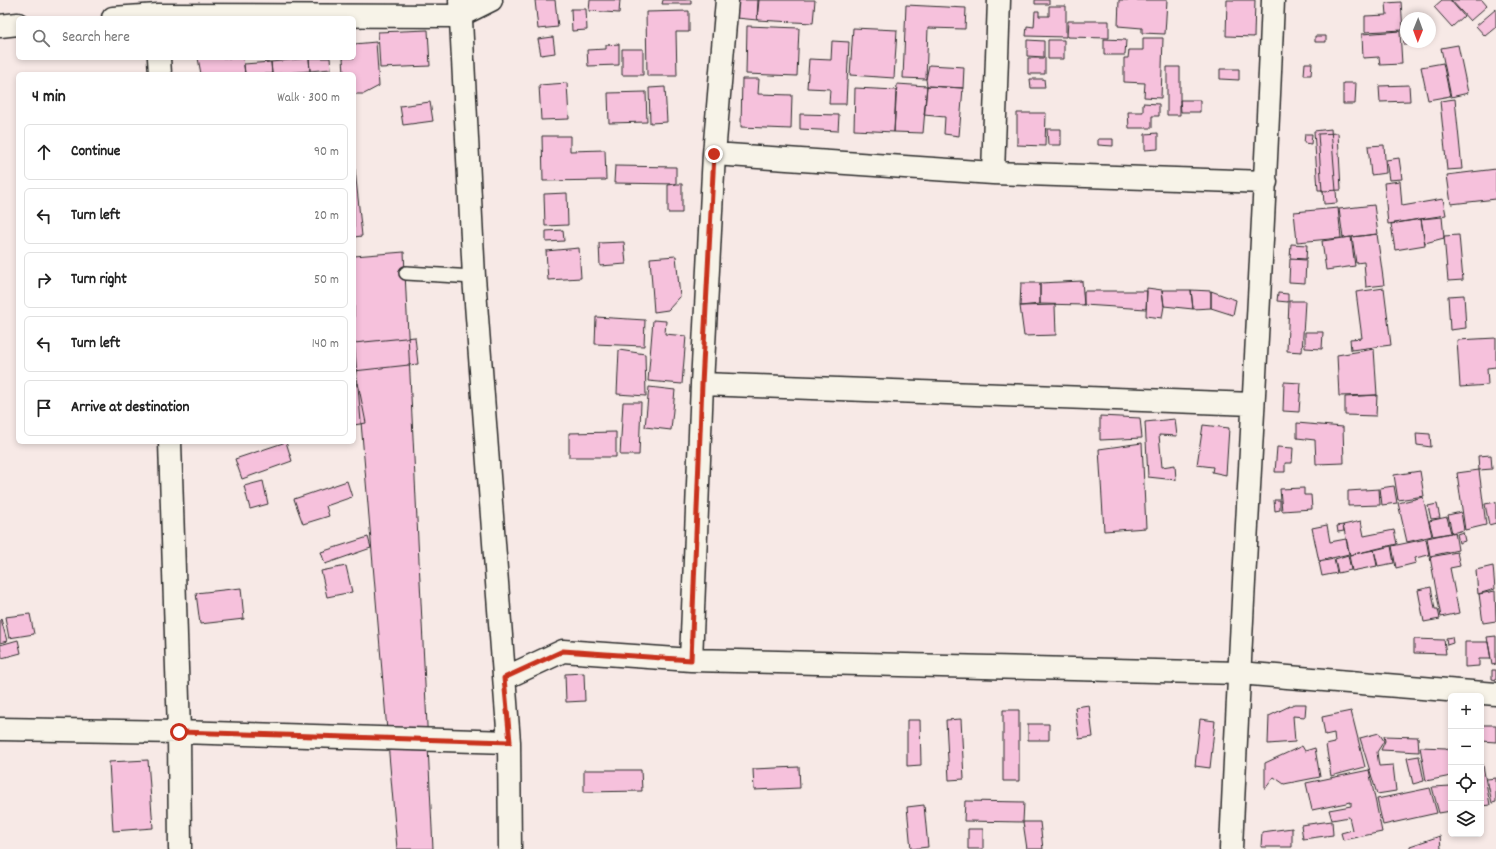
<!DOCTYPE html>
<html lang="en">
<head>
<meta charset="utf-8">
<style>
  :root { --surface:#fff; --page:#f2f2f2; --text:#222; --muted:#767676; --line:#e0e0e0 }
  body { margin:0; font-family:Dekko,sans-serif; background:var(--page); color:var(--text) }
  .controls { position:absolute; right:12px; bottom:12px; display:grid; overflow:hidden; border-radius:6px; box-shadow:0 2px 6px #0003 }
  .controls button { width:36px; height:36px; display:grid; place-items:center; padding:0; border:0; border-bottom:1px solid var(--line); background:var(--surface); color:var(--text); font:20px sans-serif }
  .compass { position:absolute; left:1400px; top:12px; width:36px; height:36px; border-radius:50%; background:var(--surface); box-shadow:0 2px 6px #0003; rotate:181deg }
  .stop { position:absolute; width:12px; height:12px; margin:-9px; border:3px solid #c8321e; border-radius:50%; background:#fff }
  .stop.end { background:#c8321e; border-color:#fff; box-shadow:0 1px 4px #0008 }
  .list { margin:0; padding:0; list-style:none }
  h2 { display:flex; justify-content:space-between; align-items:center; height:52px; margin:0; padding:0 16px; font-size:17px }
  h2 small { font-size:13px; font-weight:400; color:var(--muted) }
  .list li { display:grid; grid-template-columns:26px 1fr auto; gap:12px; align-items:center; box-sizing:border-box; height:56px; margin:0 8px 8px; padding:0 8px; border:1px solid var(--line); border-radius:6px }
  .list b { display:block; font-size:15px; white-space:nowrap }
  .list em { font-size:13px; font-style:normal; color:var(--muted) }
  .icon { flex:none; width:22px; height:22px; fill:none; stroke:currentColor; stroke-width:2; stroke-linecap:round; stroke-linejoin:round }
  .map { position:relative; flex:none; width:1496px; height:849px; overflow:hidden }
  .search { position:absolute; background:var(--surface); box-shadow:0 2px 6px #0003; left:16px; top:16px; width:340px; height:44px; display:flex; align-items:center; gap:10px; box-sizing:border-box; padding:0 14px; border-radius:6px; color:var(--muted); font-size:15px }
  .panel { position:absolute; background:var(--surface); box-shadow:0 2px 6px #0003; left:16px; top:72px; width:340px; height:372px; border-radius:6px }
  .map>svg:first-child { display:block }
</style>
</head>
<body>
<div class="map">
<svg width="1496" height="849" viewBox="0 0 1496 849">
  <rect width="100%" height="100%" fill="#f7e9e6"/>
  <filter id="ink" filterUnits="userSpaceOnUse"><feTurbulence type="fractalNoise" baseFrequency=".025" numOctaves="2"/><feDisplacementMap in="SourceGraphic" scale="8" xChannelSelector="R" yChannelSelector="G"/><feConvolveMatrix kernelMatrix="1 2 1 2 8 2 1 2 1" color-interpolation-filters="sRGB"/></filter>
  <g filter="url(#ink)">
    <path fill="#f6c1dc" stroke="#2b2b2b" d="M535,0H555L558,27L538,29Z
      M590,0H620L619,13L589,11Z
      M663,0H691V4H662Z
      M738,0H759L757,20L737,18Z
      M758,0H815L813,23L757,20Z
      M1035,0H1049V4H1035Z
      M1119,0H1167L1165,34L1142,33V28L1118,26Z
      M1227,0H1255L1254,37L1226,36Z
      M1442,0H1450L1464,16L1452,27L1434,7Z
      M1451,0H1482L1487,6L1470,21Z
      M1401,2L1403,30L1365,32V16L1387,15L1386,3Z
      M906,5L966,8L965,29L928,28L926,79L903,78Z
      M1049,6H1066V37L1026,36L1027,26L1034,27L1035,11H1039V16H1049Z
      M571,9H586L587,30L572,31Z
      M1496,9V27L1485,36L1476,26Z
      M689,11V32H676L677,76H647L646,12Z
      M1068,21H1109V38L1067,37Z
      M747,26L799,28L797,76L746,74Z
      M853,28L897,30L894,78L850,75Z
      M428,30L430,66L380,68L378,32Z
      M1400,31L1402,64L1380,65L1379,57L1363,58L1362,34Z
      M1406,32V42H1414V44L1404,45L1403,33Z
      M1315,36H1326V42H1315Z
      M553,37L555,53L541,55L538,39Z
      M1143,38H1163L1161,98L1144,97L1145,83L1124,82V58H1128L1129,50H1143Z
      M1104,39L1126,40L1125,55H1104Z
      M1027,40L1044,41V57L1027,56Z
      M1048,40H1064V59H1048Z
      M832,41L849,42L846,104H829L830,89L807,88L809,59L831,60Z
      M376,42L379,86L364,94H354V74H344L343,58H354V44Z
      M619,44V65L588,66L587,50L606,49V45Z
      M1458,45L1468,93L1451,97L1441,48Z
      M622,49H643V75H622Z
      M198,58H243L245,74H201Z
      M309,58H330L331,69L310,71Z
      M309,58L310,71L272,74L271,62Z
      M1028,58H1045V74H1028Z
      M271,62L272,74H245L244,64Z
      M1305,63H1312L1311,75H1304Z
      M1443,63L1450,96L1428,100L1421,67Z
      M929,65L964,67L963,88L927,86L926,79Z
      M1167,67H1180V115H1167Z
      M1220,69H1239V80L1220,79Z
      M742,79H759L758,94L792,95L791,129L741,127Z
      M1030,79H1044L1045,88H1031Z
      M567,83L569,119L541,120L539,85Z
      M1343,83H1356L1355,104H1343Z
      M897,84L927,86L923,133L894,132Z
      M1409,85L1410,101L1380,102L1379,86Z
      M927,86L963,88L959,136L944,134L945,117L924,115Z
      M665,87L667,122L650,123L649,88Z
      M855,88L896,90L894,132L854,130Z
      M646,92L647,122L609,123L608,93Z
      M1455,99L1462,169L1447,170L1440,101Z
      M1180,100H1200V112H1181Z
      M430,102L433,121L403,125L400,106Z
      M1143,103L1159,104V116H1152V128H1129L1128,112H1143Z
      M1017,113H1046L1045,146L1017,145Z
      M800,114L839,115L838,131L800,129Z
      M1047,129H1061V145H1048Z
      M1331,129L1337,203L1324,204L1323,190H1318L1314,131Z
      M1158,133V149L1145,150V134Z
      M1338,133L1341,190L1322,191L1318,134Z
      M1305,134H1312L1311,144L1304,143Z
      M542,136H570V151L605,150L606,180L543,181Z
      M1098,139H1113V146L1098,145Z
      M1384,145L1386,173L1371,175L1368,146Z
      M1399,158L1402,179L1389,180L1386,160Z
      M354,160L362,236L354,237Z
      M615,166L676,167V184L614,183Z
      M1496,169V199L1451,204L1447,175Z
      M1400,181L1402,206L1443,199L1446,215L1388,224L1384,183Z
      M676,184H682V213H668V185Z
      M567,193L568,225L545,226L544,194Z
      M1374,205L1378,234L1343,238L1339,209Z
      M1338,208L1341,238L1297,242L1294,212Z
      M1442,217L1444,238L1425,243L1421,219Z
      M1421,219L1425,245L1395,250L1391,224Z
      M563,230L564,241L546,242V231Z
      M1377,234L1384,285L1366,287L1364,262L1356,263L1352,237Z
      M1459,235L1463,280L1448,281L1444,236Z
      M1351,237L1355,266L1326,270L1322,241Z
      M624,242L626,264L600,266L599,243Z
      M1291,244L1307,245L1306,259L1290,258Z
      M579,248L581,278L548,280L546,251Z
      M404,252L433,849H397L354,339V256Z
      M676,256L680,297L668,310L654,312L650,258Z
      M1290,259L1306,260L1305,283L1289,282Z
      M1082,281L1084,305L1040,304V283Z
      M1021,283H1040V304L1020,306Z
      M1147,288L1162,290L1164,306L1162,318L1146,316Z
      M1384,288L1391,345L1351,350L1350,339L1362,338L1356,292Z
      M1162,290H1191L1193,309L1164,306Z
      M1191,290L1211,291V308L1193,309Z
      M1084,291H1147L1146,309L1084,305Z
      M1211,291L1236,300L1233,315L1211,308Z
      M1278,293L1288,294V302L1277,301Z
      M1464,295L1466,328L1450,330L1448,296Z
      M1289,301H1305L1302,352L1287,351Z
      M1055,305L1056,335L1024,336L1020,306Z
      M596,317L645,320L644,346L595,344Z
      M653,320L666,321L665,334L686,336L682,384L648,381Z
      M1305,332H1323L1322,349L1305,348Z
      M415,337L418,364L354,371V343Z
      M1496,338V367L1487,368L1488,385L1460,387L1457,340Z
      M1374,349L1377,395L1339,396L1337,355Z
      M619,350L645,354L646,396L617,394Z
      M1284,382L1301,383L1299,412L1283,411Z
      M358,383L366,423L354,425V388Z
      M649,387L675,390L671,430L645,427Z
      M1377,395L1376,416L1345,415V397Z
      M623,402H641L639,455H620Z
      M1100,416L1140,418L1142,438L1100,440Z
      M1175,419L1177,436L1159,435L1162,467L1175,465L1176,480L1148,477L1145,422Z
      M1297,423L1343,427L1344,463L1316,464L1315,440L1297,438Z
      M1203,425L1229,428L1226,475L1212,472L1213,467L1197,465Z
      M616,432V457H569V433Z
      M1416,433L1430,434L1431,447L1417,445Z
      M286,442L292,461L242,479L235,459Z
      M1142,443L1146,528L1104,531L1099,449Z
      M1277,447L1293,448L1292,463H1285V472H1275Z
      M1491,455L1492,469L1479,470L1478,456Z
      M1479,470L1486,525L1465,530L1457,473Z
      M1420,471L1424,496L1398,500L1394,475Z
      M263,481L268,504L250,509L244,486Z
      M347,481L352,497L326,506L329,516L303,524L294,499Z
      M1394,486L1397,503L1382,505L1380,488Z
      M1304,488V495H1311L1312,509L1282,511L1280,489Z
      M1379,489L1380,505L1348,506V491Z
      M1423,497L1432,536L1407,542L1398,503Z
      M1274,500H1280V510L1275,511Z
      M1496,502V523L1489,525L1485,504Z
      M1437,504L1440,518L1431,519L1428,506Z
      M1461,512L1464,530L1452,533L1448,515Z
      M1447,517L1451,533L1433,536L1429,521Z
      M1361,521L1364,536L1394,530L1397,544L1350,555L1343,525Z
      M1327,525L1330,542L1346,539L1349,554L1319,561L1312,528Z
      M1343,525L1344,531L1338,532L1337,526Z
      M1455,532L1458,550L1430,556L1427,538Z
      M1463,532L1465,541L1459,543L1457,534Z
      M368,537L371,548L325,564L321,552Z
      M1426,539L1429,555L1415,558L1416,563L1396,568L1392,546Z
      M1391,546L1394,563L1378,566L1374,550Z
      M1374,550L1377,566L1352,571L1349,555Z
      M1457,552L1460,566L1450,568L1459,613L1441,617L1430,557Z
      M1348,555L1351,570L1338,573L1335,559Z
      M1334,559L1337,573L1322,576L1319,562Z
      M346,566L352,592L327,597L321,571Z
      M1493,566L1495,589L1478,594L1476,570Z
      M1431,587L1435,609H1438L1440,619L1424,622L1418,590Z
      M241,588L244,619L200,624L196,593Z
      M1495,591L1496,621L1483,623L1479,594Z
      M30,614L34,634L9,638L5,617Z
      M1,619L7,641L0,643V620Z
      M1496,636V664L1492,665L1487,637Z
      M1452,637L1453,643L1447,645L1446,638Z
      M1414,639L1444,640L1446,654L1414,653Z
      M18,640L21,653L2,658L0,645Z
      M1465,642H1488L1491,659H1479V666L1465,667Z
      M1492,670H1496V680L1492,679Z
      M584,673L585,701L566,702L565,674Z
      M1294,704H1306L1305,717L1293,716L1295,742L1268,744L1269,716Z
      M1089,705L1093,737L1079,739L1075,707Z
      M1003,710H1019V781H1003Z
      M1351,711L1365,767L1331,776L1326,745L1335,743L1334,733L1325,735L1322,717Z
      M961,719L964,779L949,780L946,720Z
      M1200,719L1215,721L1210,768L1195,766Z
      M907,720H920L921,765L907,766Z
      M1028,724H1049V740H1028Z
      M1481,725H1496V742L1481,741Z
      M1379,733L1384,741L1377,752L1379,766L1393,765L1396,791L1377,794L1360,738Z
      M1384,736L1418,737L1419,752L1381,750L1385,741Z
      M1302,746L1305,751L1315,748L1320,777L1284,784L1274,777L1265,789V763Z
      M1420,747L1446,748L1451,752V776L1426,781Z
      M1481,754L1490,805L1481,806Z
      M1419,756L1424,781L1413,784L1407,758Z
      M148,760L153,828L113,831L109,762Z
      M799,767L800,788L754,790L753,769Z
      M584,770H641L642,791L584,792Z
      M1369,770L1382,832L1343,840L1341,833L1352,830L1349,817L1332,820L1329,810L1351,806V802L1312,810L1306,783Z
      M1496,778V802L1492,803L1487,779Z
      M1451,786V811L1439,813L1432,787Z
      M1430,788L1437,813L1383,825L1377,799Z
      M965,801L1024,802L1023,822L964,821Z
      M924,805L928,847L911,849L907,807Z
      M1332,821L1333,835L1303,839L1301,825Z
      M1023,822H1040L1043,849H1027Z
      M1292,828V847H1261L1262,832Z
      M968,829H983V849H968Z
      M1440,836L1441,849H1410V846Z"/>
    <g fill="none" stroke-linecap="round" stroke-linejoin="round">
      <defs>
        <path id="service" d="M406,273L474,277"/>
        <path id="minor" d="M460,0L474,277L509,742L510,849
          M113,18L158,15L459,16L491,0
          M0,26L18,24
          M159,58L160,74
          M714,154L993,173L1266,182
          M993,173L999,0
          M702,384L1253,404
          M170,442L179,732L180,849
          M691,660L702,384L714,154L727,0
          M505,678L563,651L691,660L1239,673L1496,694
          M0,729L179,732L509,742
          M1231,849C1243,566 1262,283 1273,0"/>
      </defs>
      <use href="#service" stroke="#2b2b2b" stroke-width="16"/>
      <use href="#minor" stroke="#2b2b2b" stroke-width="25"/>
      <use href="#service" stroke="#f7f3e8" stroke-width="13"/>
      <use href="#minor" stroke="#f7f3e8" stroke-width="22"/>
    </g>
  </g>
  <g fill="none" stroke-linecap="round" stroke-linejoin="round" filter="url(#ink)">
    <path stroke="#c8321e" stroke-width="5" d="M179,732L510,742L504,678L563,651L691,660L702,384L714,154"/>
  </g>
</svg>
<div class="controls">
<button>+</button>
<button>−</button>
<button><svg class="icon" aria-label="locate" viewBox="0 0 24 24"><circle cx="12" cy="12" r="6"/><path d="M12 2v4M12 18v4M2 12h4M18 12h4"/></svg></button>
<button><svg class="icon" aria-label="layers" viewBox="0 0 24 24"><path d="M12 4l9 5-9 5-9-5zM3 14l9 5 9-5"/></svg></button>
</div>
<svg class="compass" viewBox="-18 -18 36 36"><path d="M0-13l5 13h-10z" fill="#e53935"/><path d="M0 13l5-13h-10z" fill="#767676"/></svg>
<div class="stop" style="left:179px;top:732px"></div>
<div class="stop end" style="left:714px;top:154px"></div>
<div class="search"><svg class="icon" aria-label="search" viewBox="0 0 24 24"><circle cx="10" cy="10" r="6"/><path d="M15 15l6 6"/></svg>Search here</div>
<section class="panel">
<h2>4 min<small>Walk · 300 m</small></h2>
<ul class="list">
<li><svg class="icon" aria-label="ahead" viewBox="0 0 24 24"><path d="M12 20V5M6 11l6-6 6 6"/></svg><div><b>Continue</b></div><em>90 m</em></li>
<li><svg class="icon" aria-label="left" viewBox="0 0 24 24"><path d="M17 20v-9H6M10 6l-5 5 5 5"/></svg><div><b>Turn left</b></div><em>20 m</em></li>
<li><svg class="icon" aria-label="right" viewBox="0 0 24 24"><path d="M7 20v-9h11M14 6l5 5-5 5"/></svg><div><b>Turn right</b></div><em>50 m</em></li>
<li><svg class="icon" aria-label="left" viewBox="0 0 24 24"><path d="M17 20v-9H6M10 6l-5 5 5 5"/></svg><div><b>Turn left</b></div><em>140 m</em></li>
<li><svg class="icon" aria-label="arrive" viewBox="0 0 24 24"><path d="M6 21V4h12l-3 4 3 4H6"/></svg><div><b>Arrive at destination</b></div></li>
</ul>
</section>
</div>
</body>
</html>
